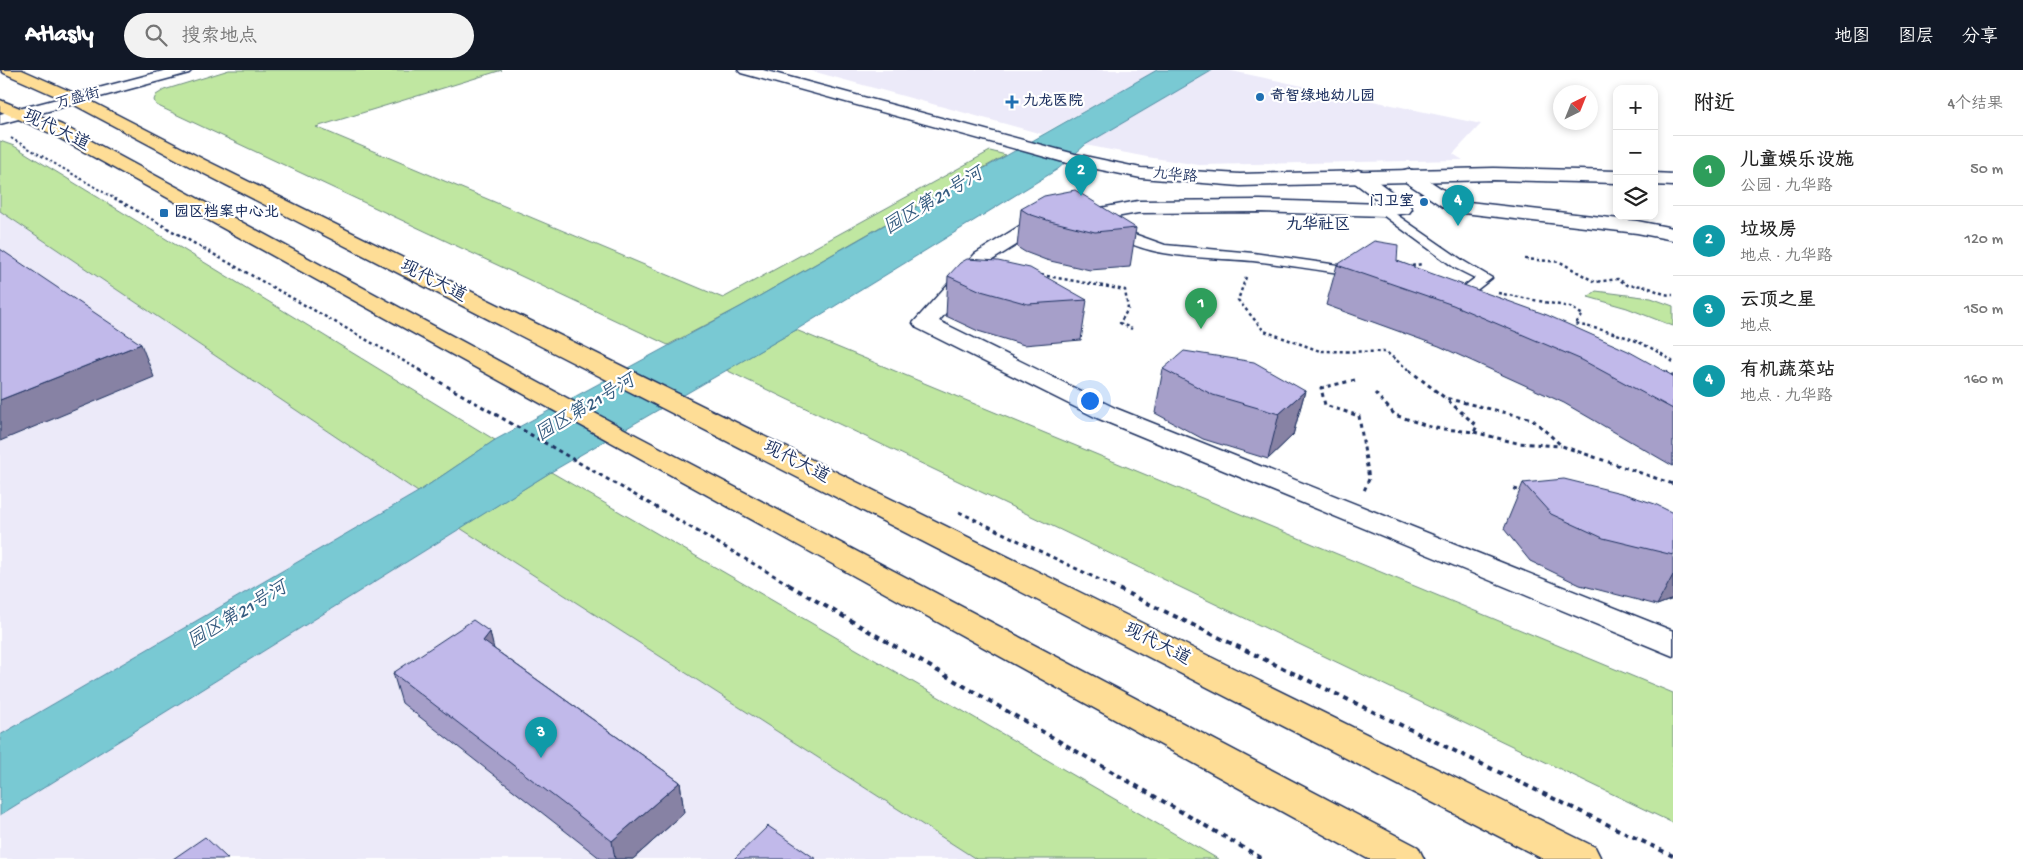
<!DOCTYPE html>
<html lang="zh">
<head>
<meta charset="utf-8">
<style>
  :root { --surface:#fff; --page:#f2f2f2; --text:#222; --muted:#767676; --line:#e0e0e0; --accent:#111827 }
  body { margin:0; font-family:"Gochi Hand","LXGW WenKai TC",sans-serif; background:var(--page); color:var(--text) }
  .controls { position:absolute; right:15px; top:15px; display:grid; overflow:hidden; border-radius:10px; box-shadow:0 2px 8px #0003 }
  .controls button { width:45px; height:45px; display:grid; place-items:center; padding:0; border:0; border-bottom:1px solid var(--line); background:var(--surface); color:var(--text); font:25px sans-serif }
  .compass { position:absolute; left:1553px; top:15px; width:45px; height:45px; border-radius:50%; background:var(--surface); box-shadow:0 2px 8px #0003; rotate:43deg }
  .you { position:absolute; left:1089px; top:330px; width:18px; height:18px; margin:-12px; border:4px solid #fff; border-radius:50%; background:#1a73e8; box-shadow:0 0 0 8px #1a73e833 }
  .badge { display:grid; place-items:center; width:32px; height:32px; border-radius:50%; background:var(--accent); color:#fff; font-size:16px; font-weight:700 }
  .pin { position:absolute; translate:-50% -41px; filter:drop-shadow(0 1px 2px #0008) }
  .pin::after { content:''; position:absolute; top:26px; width:18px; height:15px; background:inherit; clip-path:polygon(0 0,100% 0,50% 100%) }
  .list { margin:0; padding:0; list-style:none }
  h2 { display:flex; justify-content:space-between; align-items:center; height:65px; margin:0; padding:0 20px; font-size:21px }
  h2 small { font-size:16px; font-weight:400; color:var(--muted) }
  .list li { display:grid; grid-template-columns:32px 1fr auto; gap:15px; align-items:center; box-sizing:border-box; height:70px; padding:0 20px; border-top:1px solid var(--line) }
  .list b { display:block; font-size:19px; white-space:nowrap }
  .list p { margin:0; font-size:16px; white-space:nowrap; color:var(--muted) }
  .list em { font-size:16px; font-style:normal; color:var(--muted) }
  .icon { flex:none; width:28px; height:28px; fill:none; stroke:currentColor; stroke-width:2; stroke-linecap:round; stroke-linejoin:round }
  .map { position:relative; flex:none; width:1673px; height:789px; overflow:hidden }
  header { display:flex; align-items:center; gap:30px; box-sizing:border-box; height:70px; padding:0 25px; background:var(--accent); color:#fff }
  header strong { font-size:24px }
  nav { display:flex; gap:28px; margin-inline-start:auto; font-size:18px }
  .search { width:350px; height:45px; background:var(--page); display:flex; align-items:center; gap:12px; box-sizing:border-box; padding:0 18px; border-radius:28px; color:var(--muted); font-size:19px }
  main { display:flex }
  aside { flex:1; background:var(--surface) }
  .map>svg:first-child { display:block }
</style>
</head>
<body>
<header>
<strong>Atlasly</strong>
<div class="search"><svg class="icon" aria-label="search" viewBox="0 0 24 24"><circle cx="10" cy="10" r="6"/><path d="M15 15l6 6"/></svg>搜索地点</div>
<nav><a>地图</a><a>图层</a><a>分享</a></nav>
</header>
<main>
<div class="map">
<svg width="1673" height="789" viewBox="0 0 1673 789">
  <rect width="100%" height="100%" fill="#fff"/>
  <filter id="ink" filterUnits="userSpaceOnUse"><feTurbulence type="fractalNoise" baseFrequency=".02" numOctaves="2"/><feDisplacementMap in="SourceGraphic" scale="10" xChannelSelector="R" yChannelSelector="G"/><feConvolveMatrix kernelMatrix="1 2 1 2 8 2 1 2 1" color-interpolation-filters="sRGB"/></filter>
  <g filter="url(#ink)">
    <path fill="#eceaf9" d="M808,0H1157L1042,64Z
      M1213,0H1227L1481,54L1453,84L1463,90L1199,95L1147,87L1085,75Z
      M0,141L418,422L0,665Z
      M460,458L836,699L976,789H0V745Z"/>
    <path fill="#c0e7a1" stroke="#6e8b80" d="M229,0H502L316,57L723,228L990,81L1006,85L742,236L668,275L156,35L154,30L156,25L164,20Z
      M0,71L14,76L495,370L418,422L0,141Z
      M1596,221L1651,228L1673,236V256L1627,238L1588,227Z
      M796,260L1673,623V753L726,300Z
      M551,402L1218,789H976L460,458Z"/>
    <path fill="#79c9d3" stroke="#538ba4" d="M1157,0H1213L1085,75L1058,99L796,260L551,402L0,745V665L418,422L495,370L742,236Z"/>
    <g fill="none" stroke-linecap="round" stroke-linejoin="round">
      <defs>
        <path id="service" d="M1384,136L1465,192L1492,208L1469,226L1472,230L1470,233C1463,235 1456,233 1452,227L1454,224L1475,208L1455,198L1380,143L1378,140L1380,137Z
          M1114,153L1134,164L1165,175L1253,183L1359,198L1366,202L1359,206C1324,201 1289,195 1253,191C1215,187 1133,190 1108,157Z"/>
        <path id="minor" d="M1408,99L1415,101L1460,131L1637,151L1673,158V170L1637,163L1455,142L1448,140L1401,109L1399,105L1401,101Z
          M1358,100L1365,102L1409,135L1412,139L1409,143L1384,146L1260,142L1138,143L1039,161L989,192L939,251L1115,338L1673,561V586L1097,348L917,258L913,253L975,184L1026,152L1138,131L1260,130L1383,134L1351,110L1349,106L1351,102Z"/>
        <path id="tertiary" d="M738,0H763L1075,84L1141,98L1240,104L1494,98L1617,101V113L1494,110L1240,116L1141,108L1067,93L741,3Z
          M1654,103L1673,104V116L1654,115Z"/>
        <path id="secondary" d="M167,0H192L189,3L0,54V44Z"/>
        <path id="primary" d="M1,0H22L81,26L205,90L1595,777L1601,789H1543L193,98L69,32L4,3Z
          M0,30L62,55L628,361L1418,777L1424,789H1368L50,63L0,41Z"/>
      </defs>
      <use href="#service" stroke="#1b2f5e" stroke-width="3"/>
      <use href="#minor" stroke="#1b2f5e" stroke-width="3"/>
      <use href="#tertiary" stroke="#1b2f5e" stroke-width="3"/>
      <use href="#secondary" stroke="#1b2f5e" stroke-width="3"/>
      <use href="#primary" stroke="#1b2f5e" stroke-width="3"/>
      <path stroke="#1b2f5e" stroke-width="2" stroke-dasharray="2.5 2.5" stroke-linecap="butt" d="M11,68L122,133"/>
      <path stroke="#1b2f5e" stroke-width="2.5" stroke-dasharray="3 3" stroke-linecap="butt" d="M120,131C220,189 321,243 421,301
        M1525,189L1560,192L1595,212L1618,209L1629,216C1652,213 1655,225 1673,225
        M1406,197L1422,194
        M1041,205L1125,220L1128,239L1120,253L1132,259
        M1246,207L1238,230L1264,261L1320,281L1386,282L1410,301
        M1498,223L1570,237L1583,245L1575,254C1611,261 1644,270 1673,292"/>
      <path stroke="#1b2f5e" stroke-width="3" stroke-dasharray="4 4" stroke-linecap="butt" d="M419,300L792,516
        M1409,300L1445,328L1532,349L1562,376L1673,414
        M1664,301L1673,305
        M1355,310L1321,318L1325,335L1359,346L1369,409L1364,421
        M1375,323L1395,345L1434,358L1474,362L1477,356L1445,328
        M1474,362L1517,373L1561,376
        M1514,419L1523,421
        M959,442L1112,516"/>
      <path stroke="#1b2f5e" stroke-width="4" stroke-dasharray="5 5" stroke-linecap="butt" d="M789,515L1263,789
        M1110,515L1673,786"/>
      <use href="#service" fill="#fff" fill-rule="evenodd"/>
      <use href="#minor" fill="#fff" fill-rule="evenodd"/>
      <use href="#tertiary" fill="#fff" fill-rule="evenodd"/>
      <use href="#secondary" fill="#fff" fill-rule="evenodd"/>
      <use href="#primary" fill="#fedd96" fill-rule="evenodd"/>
    </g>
    <path fill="#a69fc9" stroke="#1b2f5e" d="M1021,139L1136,158L1130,197L1090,200L1046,190L1025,182L1017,177Z
      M1397,191L1673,306V396L1564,333L1439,276L1326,235L1337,195Z
      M948,206L1087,230L1081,270L1024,275L978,261L946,246Z
      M1163,299L1305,321L1293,365L1268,389L1203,369L1155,343Z
      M1523,413L1673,443V529L1657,535L1580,515L1530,491L1504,459Z
      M490,562L493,578L680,712L684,743L633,789H601L402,633L393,603Z"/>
    <path fill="#8782a4" stroke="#1b2f5e" d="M141,274L154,307L0,371V330Z
      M1305,321L1293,365L1268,389L1279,344Z
      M1673,505V529L1657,535Z
      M490,562L497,592L483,571Z
      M680,712L684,743L633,789H615L612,771Z"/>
    <path fill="#c1b9ea" stroke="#1b2f5e" d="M1075,120L1136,158L1095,162L1050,151L1029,144L1021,139L1044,126Z
      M1374,171L1398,175L1397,191L1547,245L1628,281L1673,306V339L1582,290L1453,235L1337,195Z
      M0,179L141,274L0,330Z
      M967,189L998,191L1030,198L1087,230L1028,234L981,221L948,206L960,193Z
      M1184,281L1254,292L1305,321L1279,344L1213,325L1163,299Z
      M1564,409L1625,424L1655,434L1673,443V485L1603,468L1551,444L1523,413Z
      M473,550L490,562L483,571L680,712L612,771L393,603Z
      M768,756L816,789H734Z
      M205,767L228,789H173Z"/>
  </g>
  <g fill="#1f6fb2" stroke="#fff" stroke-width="2">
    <circle cx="1260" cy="27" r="5"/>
    <path d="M1009.5 24.5h5v5h5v5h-5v5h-5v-5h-5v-5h5z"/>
    <circle cx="1424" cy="132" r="5"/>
    <rect x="159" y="138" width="10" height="10" rx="2.5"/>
  </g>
  <g text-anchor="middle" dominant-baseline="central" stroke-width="4.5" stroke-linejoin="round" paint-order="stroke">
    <g font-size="15" font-weight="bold" fill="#1b2f5e" stroke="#fff" text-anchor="start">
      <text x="1270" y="27">奇智绿地幼儿园</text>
      <text x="1023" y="32">九龙医院</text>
      <text x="1414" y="132" text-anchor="end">门卫室</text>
      <text x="174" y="143">园区档案中心北</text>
    </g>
    <g font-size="15" fill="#1b2f5e" stroke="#fff">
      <text transform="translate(78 29) rotate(-15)">万盛街</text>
      <text transform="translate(1175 106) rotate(5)">九华路</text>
    </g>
    <g font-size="16" font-weight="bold" fill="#1b2f5e" stroke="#fff">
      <text x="1318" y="156">九华社区</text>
    </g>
    <g font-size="18" fill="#1b2f5e" stroke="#fff">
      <text transform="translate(56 61) rotate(26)">现代大道</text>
      <text transform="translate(433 212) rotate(27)">现代大道</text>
      <text transform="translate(796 393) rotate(27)">现代大道</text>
      <text transform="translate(1157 575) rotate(27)">现代大道</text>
    </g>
    <g font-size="19" font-style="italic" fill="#375d81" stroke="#fff">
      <text transform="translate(934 132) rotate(-31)">园区第21号河</text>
      <text transform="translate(586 339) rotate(-31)">园区第21号河</text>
      <text transform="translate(238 546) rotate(-31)">园区第21号河</text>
    </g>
  </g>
</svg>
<div class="controls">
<button>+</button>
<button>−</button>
<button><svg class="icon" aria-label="layers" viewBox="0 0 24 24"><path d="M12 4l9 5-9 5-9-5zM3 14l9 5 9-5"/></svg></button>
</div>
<svg class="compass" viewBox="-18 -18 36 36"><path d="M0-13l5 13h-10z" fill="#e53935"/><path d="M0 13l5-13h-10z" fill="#767676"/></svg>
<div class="you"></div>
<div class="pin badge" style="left:1201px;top:259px;background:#2e9e5b">1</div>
<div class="pin badge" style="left:1081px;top:126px;background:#0f9aa8">2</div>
<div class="pin badge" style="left:541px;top:688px;background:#0f9aa8">3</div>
<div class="pin badge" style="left:1458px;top:156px;background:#0f9aa8">4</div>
</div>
<aside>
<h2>附近<small>4个结果</small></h2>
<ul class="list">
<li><span class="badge" style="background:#2e9e5b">1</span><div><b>儿童娱乐设施</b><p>公园 · 九华路</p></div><em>50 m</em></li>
<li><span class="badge" style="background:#0f9aa8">2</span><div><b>垃圾房</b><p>地点 · 九华路</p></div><em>120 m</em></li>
<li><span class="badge" style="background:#0f9aa8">3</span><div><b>云顶之星</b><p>地点</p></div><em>150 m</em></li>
<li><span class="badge" style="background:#0f9aa8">4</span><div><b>有机蔬菜站</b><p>地点 · 九华路</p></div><em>160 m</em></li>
</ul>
</aside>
</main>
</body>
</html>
